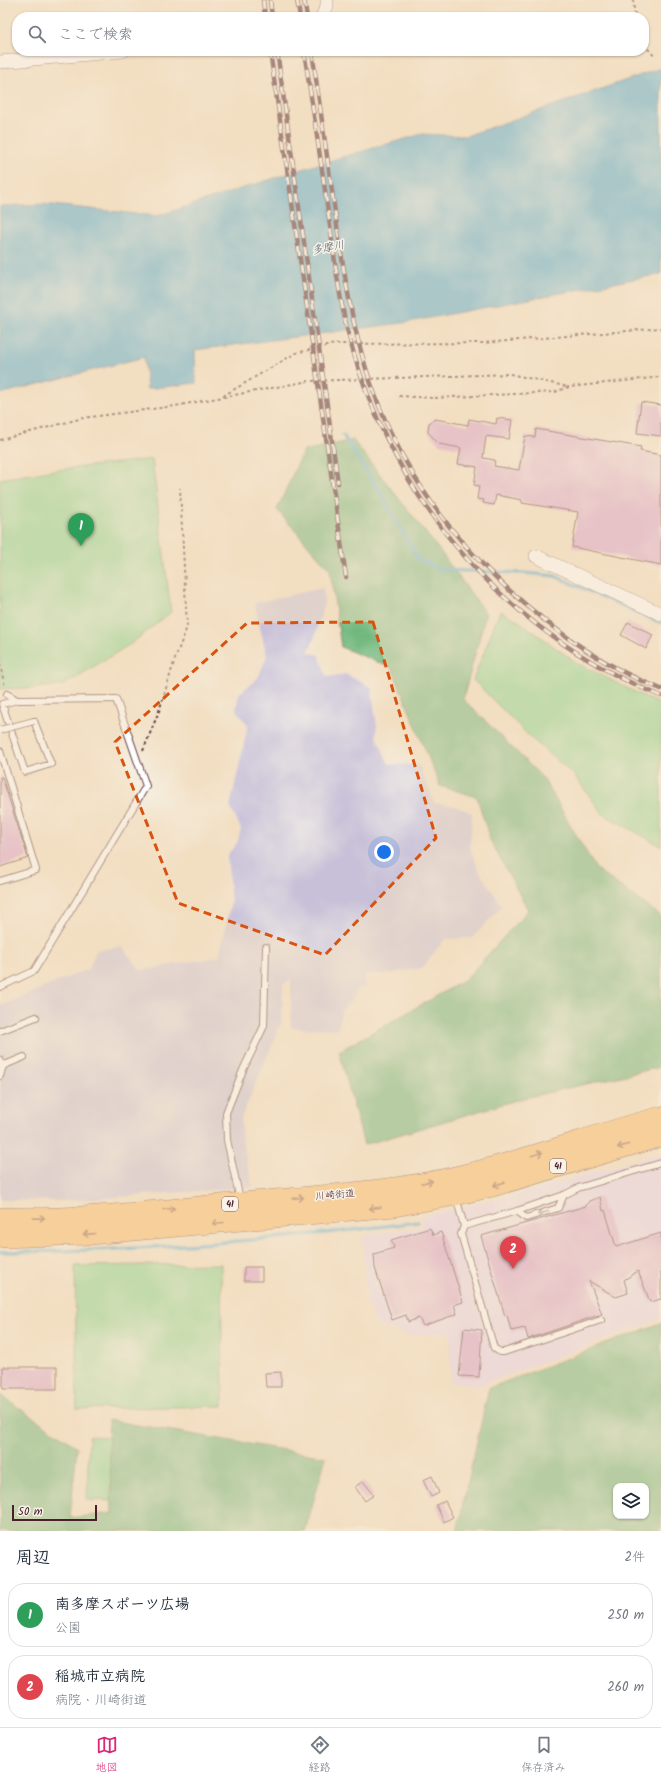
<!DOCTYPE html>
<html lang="ja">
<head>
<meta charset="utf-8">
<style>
  :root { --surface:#fff; --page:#f2f2f3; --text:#1f2937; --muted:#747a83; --line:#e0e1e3; --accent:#db2777 }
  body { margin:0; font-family:Kalam,"Klee One",sans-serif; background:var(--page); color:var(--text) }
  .controls { position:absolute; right:12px; bottom:12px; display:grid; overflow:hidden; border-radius:8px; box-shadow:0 1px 3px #0004 }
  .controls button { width:36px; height:36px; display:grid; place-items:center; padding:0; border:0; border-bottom:1px solid var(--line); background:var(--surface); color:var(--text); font:20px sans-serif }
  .scale { position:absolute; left:12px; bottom:10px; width:85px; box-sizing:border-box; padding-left:4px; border:2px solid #4a1f2b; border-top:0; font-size:11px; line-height:14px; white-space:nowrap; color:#4a1f2b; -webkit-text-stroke:3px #f7f3e8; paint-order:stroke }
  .you { position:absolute; left:384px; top:852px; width:14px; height:14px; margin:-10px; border:3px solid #fff; border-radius:50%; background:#1a73e8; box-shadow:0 0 0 6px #1a73e833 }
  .badge { display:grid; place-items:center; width:26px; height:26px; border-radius:50%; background:var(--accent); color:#fff; font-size:13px; font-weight:700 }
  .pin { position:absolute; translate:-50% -33px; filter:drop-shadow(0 1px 2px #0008) }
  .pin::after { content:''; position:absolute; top:21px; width:14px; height:12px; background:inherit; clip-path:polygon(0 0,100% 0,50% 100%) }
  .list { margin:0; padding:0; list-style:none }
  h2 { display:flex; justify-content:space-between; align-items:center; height:52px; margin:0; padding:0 16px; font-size:17px }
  h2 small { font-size:13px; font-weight:400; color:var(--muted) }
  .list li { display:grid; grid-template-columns:26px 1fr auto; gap:12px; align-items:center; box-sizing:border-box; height:64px; margin:0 8px 8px; padding:0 8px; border:1px solid var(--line); border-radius:16px }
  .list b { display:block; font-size:15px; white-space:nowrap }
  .list p { margin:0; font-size:13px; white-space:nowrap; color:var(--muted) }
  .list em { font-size:13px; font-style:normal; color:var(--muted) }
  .icon { flex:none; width:22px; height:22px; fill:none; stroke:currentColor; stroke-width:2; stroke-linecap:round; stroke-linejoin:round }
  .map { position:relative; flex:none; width:661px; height:1531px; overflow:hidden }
  .search { position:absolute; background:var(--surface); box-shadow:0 1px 3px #0004; left:12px; right:12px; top:12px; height:44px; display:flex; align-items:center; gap:10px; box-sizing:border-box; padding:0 14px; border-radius:16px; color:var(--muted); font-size:15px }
  .sheet { height:196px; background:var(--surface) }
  nav { display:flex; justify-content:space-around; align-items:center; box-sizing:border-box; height:56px; border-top:1px solid var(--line); background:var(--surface); font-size:11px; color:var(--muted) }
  nav a { display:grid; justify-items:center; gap:2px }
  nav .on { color:var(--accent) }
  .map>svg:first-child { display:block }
</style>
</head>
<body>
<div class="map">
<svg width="661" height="1531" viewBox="0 0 661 1531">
  <rect width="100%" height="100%" fill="#f7f3e8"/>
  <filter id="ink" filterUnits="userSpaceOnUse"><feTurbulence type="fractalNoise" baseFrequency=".025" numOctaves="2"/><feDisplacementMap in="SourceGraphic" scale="8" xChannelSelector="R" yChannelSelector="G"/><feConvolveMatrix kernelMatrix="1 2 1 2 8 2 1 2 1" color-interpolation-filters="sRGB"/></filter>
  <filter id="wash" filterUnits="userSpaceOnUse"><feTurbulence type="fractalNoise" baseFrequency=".012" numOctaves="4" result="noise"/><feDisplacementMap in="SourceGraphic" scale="16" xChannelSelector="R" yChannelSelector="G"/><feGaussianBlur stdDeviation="0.9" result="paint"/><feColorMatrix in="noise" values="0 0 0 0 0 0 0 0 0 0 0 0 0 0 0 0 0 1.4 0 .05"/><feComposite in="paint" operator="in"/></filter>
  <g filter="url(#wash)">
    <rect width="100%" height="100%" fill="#f2dec1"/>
    <path fill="#e6d3f0" d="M661,1153V1319L477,1386L451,1382L450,1331L410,1336L376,1325L367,1303L363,1235L423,1227L421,1217L525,1192Z"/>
    <path fill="#c8c0d8" d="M323,588L324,603L315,636L308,652L319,655L327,677L345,674L371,687L377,726L376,736L389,764L419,765L435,803L455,806L472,813L470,848L479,871L502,906L472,938L445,939L422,968L388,974H365V988L359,987L353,998L342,1010L338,1029L291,1028V979L283,985L282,1022L241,1118L242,1140L253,1187L63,1201L0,1200V1006L88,969L97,950L122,947L141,970L219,957L231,902L227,855L237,843L241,829L230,807L248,725L236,710L239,694L258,678L267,656L254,603Z"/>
    <path fill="#8bd692" stroke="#6a7a5e" d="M152,459L171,612L132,643L64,685L35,688L0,689V479L56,470Z
      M500,611L516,619L577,663L661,705V846L603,814L574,775L530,737L473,680Z
      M221,1264L223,1406L77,1409L75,1266Z
      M89,1436L123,1438L121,1501L87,1500Z"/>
    <path fill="#70b77c" stroke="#5d6b54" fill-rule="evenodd" d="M353,440L437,547L486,614L463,699L543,778L596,869L661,916V1067L520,1099L364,1145L339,1051L465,980L528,910L490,840L477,797L440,786L392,668L341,647L330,570L277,510L303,451Z
      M661,1323V1531H457L489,1388ZM616,1486H646V1516H616Z
      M0,1395L77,1447L70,1518L112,1513L108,1420L326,1457L305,1531H0Z"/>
    <path fill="#54acd1" stroke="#4f667e" d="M661,68V274L403,323L195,350L196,383L147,389L144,357L0,394V206L43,204L157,216L318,164L422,134L466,136Z"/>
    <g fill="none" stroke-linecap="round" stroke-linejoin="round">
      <path stroke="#54acd1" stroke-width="3.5" d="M343,435L378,489L418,559L442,570L524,573L555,576L661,623
        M0,1252C140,1251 280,1240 418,1222"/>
    </g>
    <g id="blocks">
      <path fill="#d9a1ce" d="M641,402L661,405V436L637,433Z
        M497,418L512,420L509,439L486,436L483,458L495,460L494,466L519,470L525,436L535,437L536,429L641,447L640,451L661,455V565L572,547L578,512L522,503V500L496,495L494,505L483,503L484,500L477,499L479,486L474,485L477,467L458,464L461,448L439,444L428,432L429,423L435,419L468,425L469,419L496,424Z
        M628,622L653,635L646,649L621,635Z
        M0,777H2L28,858L0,867Z
        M600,1197L603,1211L605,1210L616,1247L661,1233V1299L650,1302L638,1271L624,1280L628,1293L616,1297L589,1281L602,1314L528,1339L525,1328L511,1331L507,1315L505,1316L481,1236L586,1206L589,1201Z
        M430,1228L433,1235L441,1232L463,1302L454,1305L457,1314L423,1326L419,1318L408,1322L406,1315L392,1320L375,1268L374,1254L394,1248L391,1240Z
        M244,1267H262V1281H244Z
        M464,1328L482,1330L479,1377L459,1376Z
        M3,1367H57V1389H3Z
        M281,1372V1387H266L265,1373Z
        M432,1476L439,1493L431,1497L423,1480Z
        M363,1481L374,1495L365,1501L355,1487Z
        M445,1501L453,1517L444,1522L436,1505Z"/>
    </g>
  </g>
  <g filter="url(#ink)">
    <use href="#blocks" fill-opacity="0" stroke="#633c42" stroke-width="1"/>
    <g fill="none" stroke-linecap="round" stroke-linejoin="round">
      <defs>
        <path id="service" d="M17,700L2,704L25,772L51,764L34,721
          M0,751L36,870L0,881
          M0,987L34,971L146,786L116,699L17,700L7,694
          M0,1031L36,1017
          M0,1060L3,1066L0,1076
          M0,1067L24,1057
          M456,1197L464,1226L461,1234L494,1348L500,1352H504L601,1320
          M240,1200L227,1140L226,1113L243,1070L264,1026L266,947
          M517,1211L526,1218L558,1208L564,1195
          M464,1226L517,1211L564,1195L578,1188L661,1163"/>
        <path id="minor" d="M322,17L327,6V0
          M0,62L123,51
          M536,556L661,614"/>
        <path id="primary" d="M0,1218C81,1221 162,1210 242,1203C315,1196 389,1193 460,1176C528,1160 594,1135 661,1117
          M0,1237L90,1234L394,1206L455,1195L496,1185L661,1136"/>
      </defs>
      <use href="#service" stroke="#633c42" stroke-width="8"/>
      <use href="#minor" stroke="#633c42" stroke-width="14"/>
      <use href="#primary" stroke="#633c42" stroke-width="22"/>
      <path stroke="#633c42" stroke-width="2" stroke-dasharray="3 3" stroke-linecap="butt" d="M633,0L635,17
        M644,44L655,57
        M223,396L296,353L335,344L484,343L661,328
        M399,396L433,398L555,392L569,387L661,377
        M0,440L83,418L175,406L309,381L510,374L569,387
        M0,664L5,687
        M143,751L159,711L175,659L187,627L180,488"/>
      <use href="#service" stroke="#fff" stroke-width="6"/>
      <use href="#minor" stroke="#fff" stroke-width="13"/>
      <use href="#primary" stroke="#fbbd6e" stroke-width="21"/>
      <defs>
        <path id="rail" d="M263,0L265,17
          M270,0L272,17
          M297,0L300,17
          M304,0L307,17
          M270,51L346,577
          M277,51L338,483
          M304,51C313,109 322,168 330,226C336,269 341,313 354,354C400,509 510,635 661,696
          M312,51C320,105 327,159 335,212C346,289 357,362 391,433C419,493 461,546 509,590C554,631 604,667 661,689"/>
      </defs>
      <use href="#rail" stroke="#4a1f2b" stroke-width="4.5"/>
      <use href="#rail" stroke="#f7f3e8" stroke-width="3" stroke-dasharray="9" stroke-linecap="butt"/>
      <defs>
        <path id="service-bridge" d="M0,730L34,721"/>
      </defs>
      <use href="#service-bridge" stroke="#633c42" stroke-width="8" stroke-linecap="butt"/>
      <use href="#service-bridge" stroke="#fff" stroke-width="6"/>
    </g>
    <defs><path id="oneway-shaft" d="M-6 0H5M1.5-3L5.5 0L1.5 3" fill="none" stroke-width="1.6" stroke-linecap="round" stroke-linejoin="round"/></defs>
    <g stroke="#9a6649">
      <use href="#oneway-shaft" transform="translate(623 1146) rotate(164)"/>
      <use href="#oneway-shaft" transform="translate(537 1154) rotate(-17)"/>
      <use href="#oneway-shaft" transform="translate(427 1182) rotate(-11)"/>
      <use href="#oneway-shaft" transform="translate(499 1184) rotate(164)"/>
      <use href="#oneway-shaft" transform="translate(298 1198) rotate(-5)"/>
      <use href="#oneway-shaft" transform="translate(375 1208) rotate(173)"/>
      <use href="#oneway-shaft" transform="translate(169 1209) rotate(-5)"/>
      <use href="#oneway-shaft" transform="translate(39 1218) rotate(-1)"/>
      <use href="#oneway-shaft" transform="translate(218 1223) rotate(175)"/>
      <use href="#oneway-shaft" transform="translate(89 1234) rotate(176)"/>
    </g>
    <use stroke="#ae9aa0" href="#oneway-shaft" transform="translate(543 1213) rotate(164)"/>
  </g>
  <path d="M0 0H661V1531H0ZM373,622L436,838L325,955L178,903L115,742L247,623Z" fill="#f2dec1" fill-opacity=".55" fill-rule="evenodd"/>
  <path fill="none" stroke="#d8530f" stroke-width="3" stroke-dasharray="8 5" stroke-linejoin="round" d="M373,622L436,838L325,955L178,903L115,742L247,623Z"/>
  <g text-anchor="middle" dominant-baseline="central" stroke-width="3" stroke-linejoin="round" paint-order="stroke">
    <g fill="#f7f3e8" stroke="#7e5f64" stroke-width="1">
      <rect x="550" y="1159" width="16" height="14" rx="3"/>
      <rect x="222" y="1197" width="16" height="14" rx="3"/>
    </g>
    <g font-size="9" font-weight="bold" fill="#4a1f2b">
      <text x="558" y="1166">41</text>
      <text x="230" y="1204">41</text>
    </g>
    <g font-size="10" fill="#4a1f2b" stroke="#f7f3e8">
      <text transform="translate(335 1195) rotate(-5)">川崎街道</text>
    </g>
    <g font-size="11" font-style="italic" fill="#4e576d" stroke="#f7f3e8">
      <text transform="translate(328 248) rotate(-11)">多摩川</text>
    </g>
  </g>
</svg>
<div class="controls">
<button><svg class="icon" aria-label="layers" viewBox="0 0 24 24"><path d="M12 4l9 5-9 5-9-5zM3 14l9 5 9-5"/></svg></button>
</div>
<div class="scale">50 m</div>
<div class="you"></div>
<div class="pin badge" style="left:81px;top:546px;background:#2e9e5b">1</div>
<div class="pin badge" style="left:513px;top:1269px;background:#e0444e">2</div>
<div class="search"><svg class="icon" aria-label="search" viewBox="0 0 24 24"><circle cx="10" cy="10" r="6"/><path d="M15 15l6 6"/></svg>ここで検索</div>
</div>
<section class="sheet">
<h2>周辺<small>2件</small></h2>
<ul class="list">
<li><span class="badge" style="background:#2e9e5b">1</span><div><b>南多摩スポーツ広場</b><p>公園</p></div><em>250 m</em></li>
<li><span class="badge" style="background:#e0444e">2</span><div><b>稲城市立病院</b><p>病院 · 川崎街道</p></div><em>260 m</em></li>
</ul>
</section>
<nav>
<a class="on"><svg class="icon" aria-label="map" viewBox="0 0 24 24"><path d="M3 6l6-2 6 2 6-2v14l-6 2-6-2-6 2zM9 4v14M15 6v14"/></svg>地図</a>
<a><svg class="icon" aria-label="directions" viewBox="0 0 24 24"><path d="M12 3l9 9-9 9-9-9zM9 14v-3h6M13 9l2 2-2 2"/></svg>経路</a>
<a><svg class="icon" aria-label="saved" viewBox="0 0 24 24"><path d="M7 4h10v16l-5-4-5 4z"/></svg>保存済み</a>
</nav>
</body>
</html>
